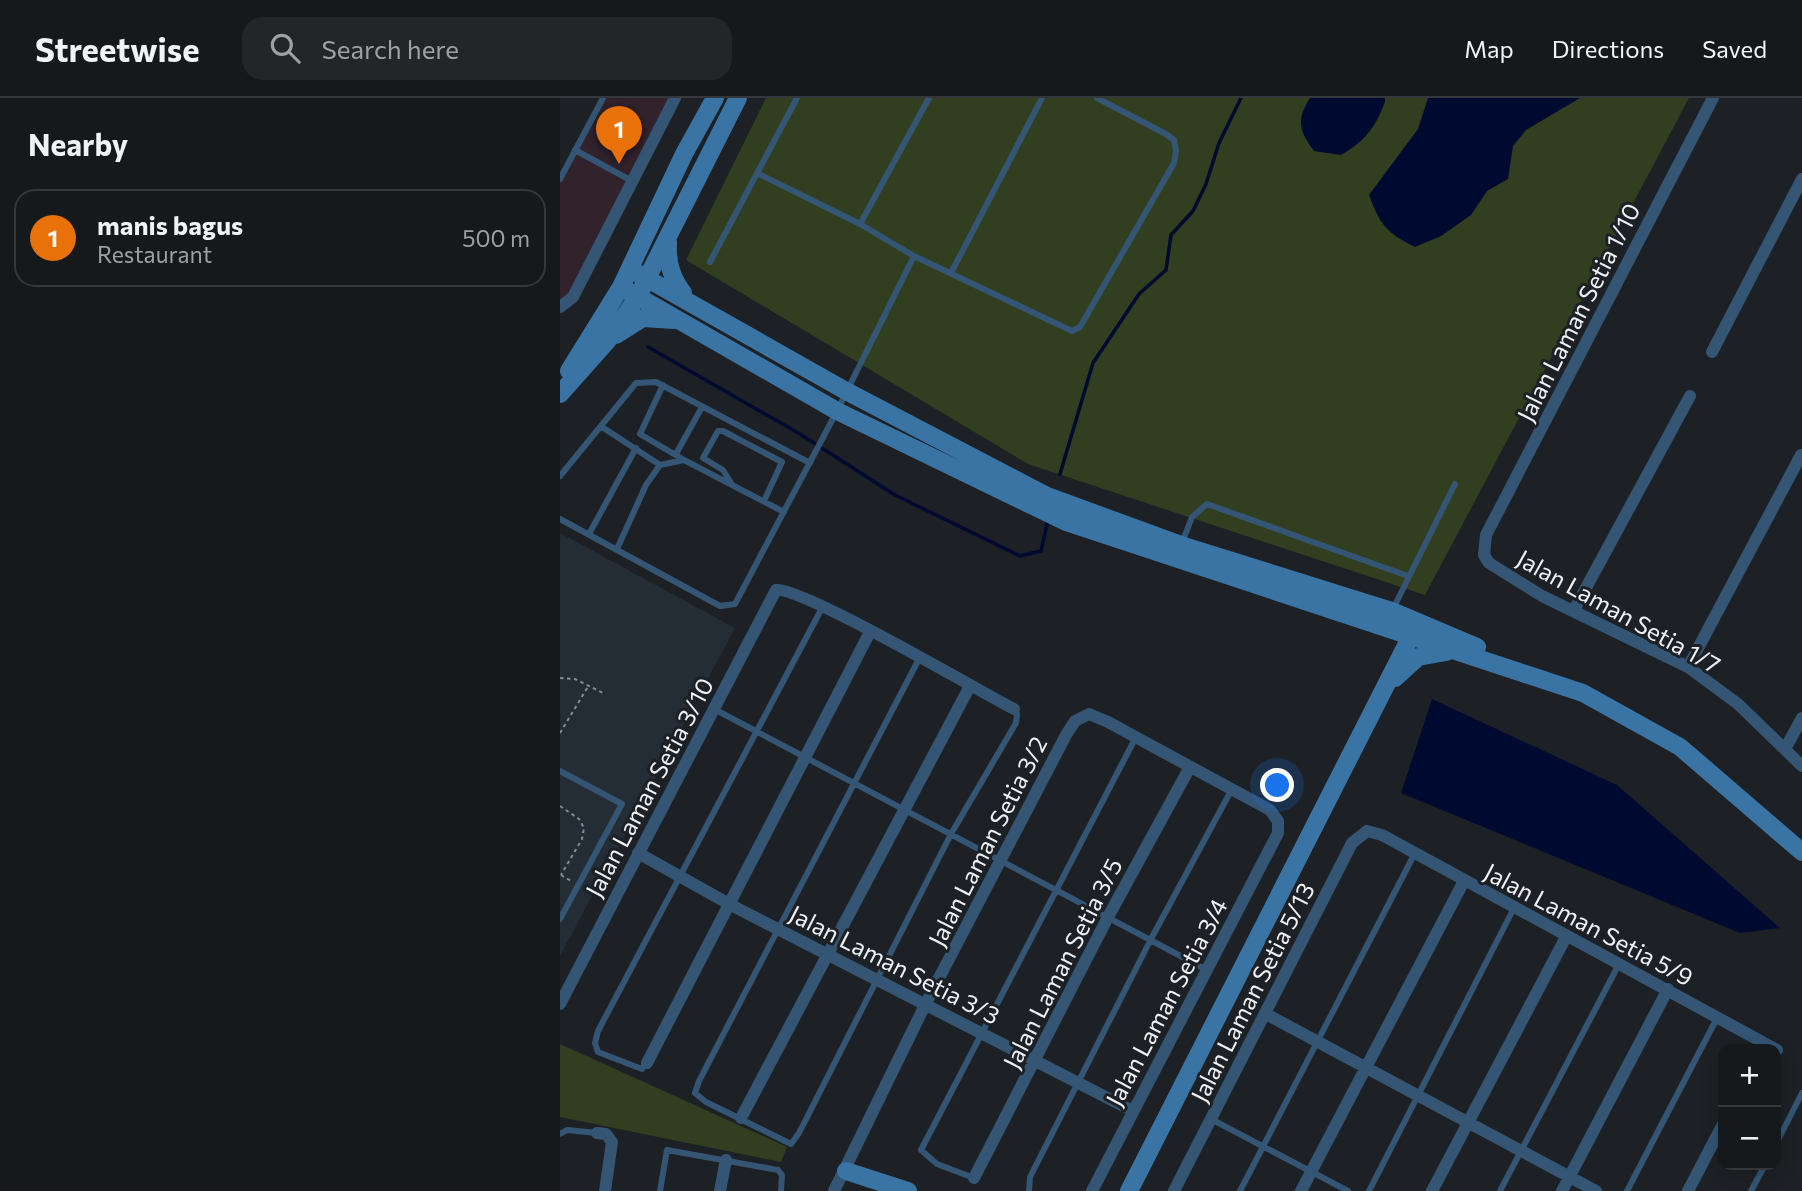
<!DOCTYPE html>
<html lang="en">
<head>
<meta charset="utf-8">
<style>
  :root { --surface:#16191c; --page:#232629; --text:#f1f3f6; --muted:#9ea0a3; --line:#35383b; --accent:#7c3aed }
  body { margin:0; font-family:Commissioner,sans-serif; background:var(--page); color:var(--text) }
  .controls { position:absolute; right:21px; bottom:21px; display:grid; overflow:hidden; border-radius:14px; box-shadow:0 4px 18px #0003 }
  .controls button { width:63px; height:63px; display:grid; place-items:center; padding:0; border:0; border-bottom:2px solid var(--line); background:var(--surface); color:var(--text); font:35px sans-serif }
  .you { position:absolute; left:718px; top:688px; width:24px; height:24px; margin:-18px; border:5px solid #fff; border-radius:50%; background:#1a73e8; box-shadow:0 0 0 10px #1a73e833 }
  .badge { display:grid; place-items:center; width:46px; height:46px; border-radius:50%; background:var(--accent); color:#fff; font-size:23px; font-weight:700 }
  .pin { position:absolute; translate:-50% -58px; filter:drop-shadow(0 2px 4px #0008) }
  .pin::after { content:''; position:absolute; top:37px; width:24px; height:21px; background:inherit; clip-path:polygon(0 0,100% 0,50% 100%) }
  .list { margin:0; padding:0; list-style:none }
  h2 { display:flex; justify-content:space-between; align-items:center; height:91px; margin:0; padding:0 28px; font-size:30px }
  h2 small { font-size:23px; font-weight:400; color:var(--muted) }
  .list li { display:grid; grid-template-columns:46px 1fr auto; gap:21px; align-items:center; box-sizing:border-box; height:98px; margin:0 14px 14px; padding:0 14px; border:2px solid var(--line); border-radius:21px }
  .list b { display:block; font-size:26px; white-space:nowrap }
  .list p { margin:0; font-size:23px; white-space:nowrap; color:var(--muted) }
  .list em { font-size:23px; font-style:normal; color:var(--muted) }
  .icon { flex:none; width:38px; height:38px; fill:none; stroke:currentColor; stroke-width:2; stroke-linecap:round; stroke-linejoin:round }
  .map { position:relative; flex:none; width:1242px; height:1093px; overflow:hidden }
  header { display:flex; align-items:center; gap:42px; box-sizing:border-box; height:98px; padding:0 35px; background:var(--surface); border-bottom:2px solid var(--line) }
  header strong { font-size:33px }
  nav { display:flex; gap:38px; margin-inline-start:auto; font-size:24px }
  .search { width:490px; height:63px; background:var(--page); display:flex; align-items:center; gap:18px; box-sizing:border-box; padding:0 24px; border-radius:21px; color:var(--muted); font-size:26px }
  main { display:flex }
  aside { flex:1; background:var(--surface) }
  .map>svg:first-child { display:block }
</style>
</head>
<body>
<header>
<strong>Streetwise</strong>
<div class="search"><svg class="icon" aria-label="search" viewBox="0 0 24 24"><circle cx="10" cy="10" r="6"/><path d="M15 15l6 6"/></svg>Search here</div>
<nav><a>Map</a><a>Directions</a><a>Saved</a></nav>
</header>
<main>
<aside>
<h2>Nearby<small></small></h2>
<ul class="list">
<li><span class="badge" style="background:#e8710a">1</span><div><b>manis bagus</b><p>Restaurant</p></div><em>500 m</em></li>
</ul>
</aside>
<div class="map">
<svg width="1242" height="1093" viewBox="0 0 1242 1093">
  <rect width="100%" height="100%" fill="#1d2125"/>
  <path fill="#31222c" d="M40,0H121L17,201L10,210L0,214V75Z"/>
  <path fill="#242c35" d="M0,435L175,530L0,858Z"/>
  <path fill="#313e20" d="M206,0H1129L865,497L468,366L126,162Z
    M0,946L227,1049L221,1064L0,1019Z"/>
  <path fill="#000a31" d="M750,0H825V4C815,30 805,43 781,57L754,53C739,33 736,22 750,0Z
    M868,0H1020L966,32L953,48L948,81L927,93L911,117L881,138L855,149C827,135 820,127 809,97L858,31Z
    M872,601L1057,687L1220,830L1180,835L841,695Z"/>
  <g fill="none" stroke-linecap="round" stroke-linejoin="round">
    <path stroke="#000a31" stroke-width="3.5" d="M88,249L240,336L335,397L460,458L481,453L488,422
      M500,376L533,265L579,196L606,172L611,137L633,113L646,86L659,45L681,0"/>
    <path stroke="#86898d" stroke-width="2" stroke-dasharray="3.5 3.5" stroke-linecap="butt" d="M0,580L15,581L45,596
      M0,635L29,587
      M0,708L19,721L24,730L22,741L1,777
      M1,777L11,783"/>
    <path stroke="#345674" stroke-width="6" d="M15,52L72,83
      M197,75L300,126L354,158L512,233L520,229L614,65L616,53L614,42L606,36L537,0
      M0,81L43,0
      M300,126L369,0
      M150,164L237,0
      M391,175L482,0
      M103,287L80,336L124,362
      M42,329L100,367
      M116,356L142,309
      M0,378L76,285L96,284L250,365
      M171,385L163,372L143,360L158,333H163L222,364L204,403
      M0,421L160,508L175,506L277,313L354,158
      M29,436L76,350
      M622,445L632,419L647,406L848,478
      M57,451L86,387L100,367L124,362L224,414
      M833,511L895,386
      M360,559L139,983L135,995L146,1004L231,1046L239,1035L391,736L456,625L457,616L454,611
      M154,611L647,872
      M0,673L62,706L0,821
      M87,965L82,971L38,954L35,945L38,933L263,508
      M651,1021L788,1093
      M0,1036L7,1032L37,1035
      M1216,1046L1242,995
      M414,1080L377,1066L361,1052L576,639
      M100,1093L107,1052L218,1072L222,1077L221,1093
      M469,1093L470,1079L591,841L672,691
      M680,1093L855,755
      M809,1093L954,810
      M940,1093L1059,866
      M1067,1093L1157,920
      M1191,1093L1205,1067"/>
    <path stroke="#345674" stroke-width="12" d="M1153,0L926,437L924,457L929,465L982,498L1128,569L1178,606L1242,668
      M0,209L13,199L115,0
      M1152,254L1242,81
      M1014,512L1130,298
      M1128,569L1241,357
      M1225,651L1242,620
      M78,755L171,807L573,1013
      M0,906L216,492C240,488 419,593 454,611
      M706,916L1036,1093
      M87,965L310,534
      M181,1020L410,588
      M37,1035L46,1036L52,1044L45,1093
      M414,1080L548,819L630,669
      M160,1093L166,1062
      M274,1093L366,905L506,637L515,623L529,616L548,624L710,712L718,723V735L532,1093
      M614,1093L792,745L807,733L822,737L1217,952
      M741,1093L904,783
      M872,1093L1006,839
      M1002,1093L1108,891
      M1128,1093L1163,1026"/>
    <path stroke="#3a74a4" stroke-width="18" d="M108,144C107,164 111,179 123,195
      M70,171L286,293L487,398L621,447L832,513L917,549
      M61,189L277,313L506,424L1023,595L1120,649L1242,754
      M56,237L83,220L114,222
      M9,273L61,189L124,56L155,0
      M0,296L48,242L78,198L178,0
      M835,580L858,559L886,554
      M286,1073L348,1093
      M569,1093L855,530"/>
  </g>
  <g text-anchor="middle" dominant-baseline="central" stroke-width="6" stroke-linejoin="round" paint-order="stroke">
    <g font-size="24" fill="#eff2f5" stroke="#1d2125">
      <text transform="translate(1018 214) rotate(-63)">Jalan Laman Setia 1/10</text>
      <text transform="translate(1059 513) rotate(29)">Jalan Laman Setia 1/7</text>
      <text transform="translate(89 689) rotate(-62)">Jalan Laman Setia 3/10</text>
      <text transform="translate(427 743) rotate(-63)">Jalan Laman Setia 3/2</text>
      <text transform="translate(1029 826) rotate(28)">Jalan Laman Setia 5/9</text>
      <text transform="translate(502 865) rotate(-63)">Jalan Laman Setia 3/5</text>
      <text transform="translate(335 866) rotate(27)">Jalan Laman Setia 3/3</text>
      <text transform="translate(692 894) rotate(-63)">Jalan Laman Setia 5/13</text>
      <text transform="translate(606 904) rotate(-62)">Jalan Laman Setia 3/4</text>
    </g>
  </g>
</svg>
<div class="controls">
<button>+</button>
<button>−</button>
</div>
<div class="you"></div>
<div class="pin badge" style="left:59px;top:66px;background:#e8710a">1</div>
</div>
</main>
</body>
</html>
